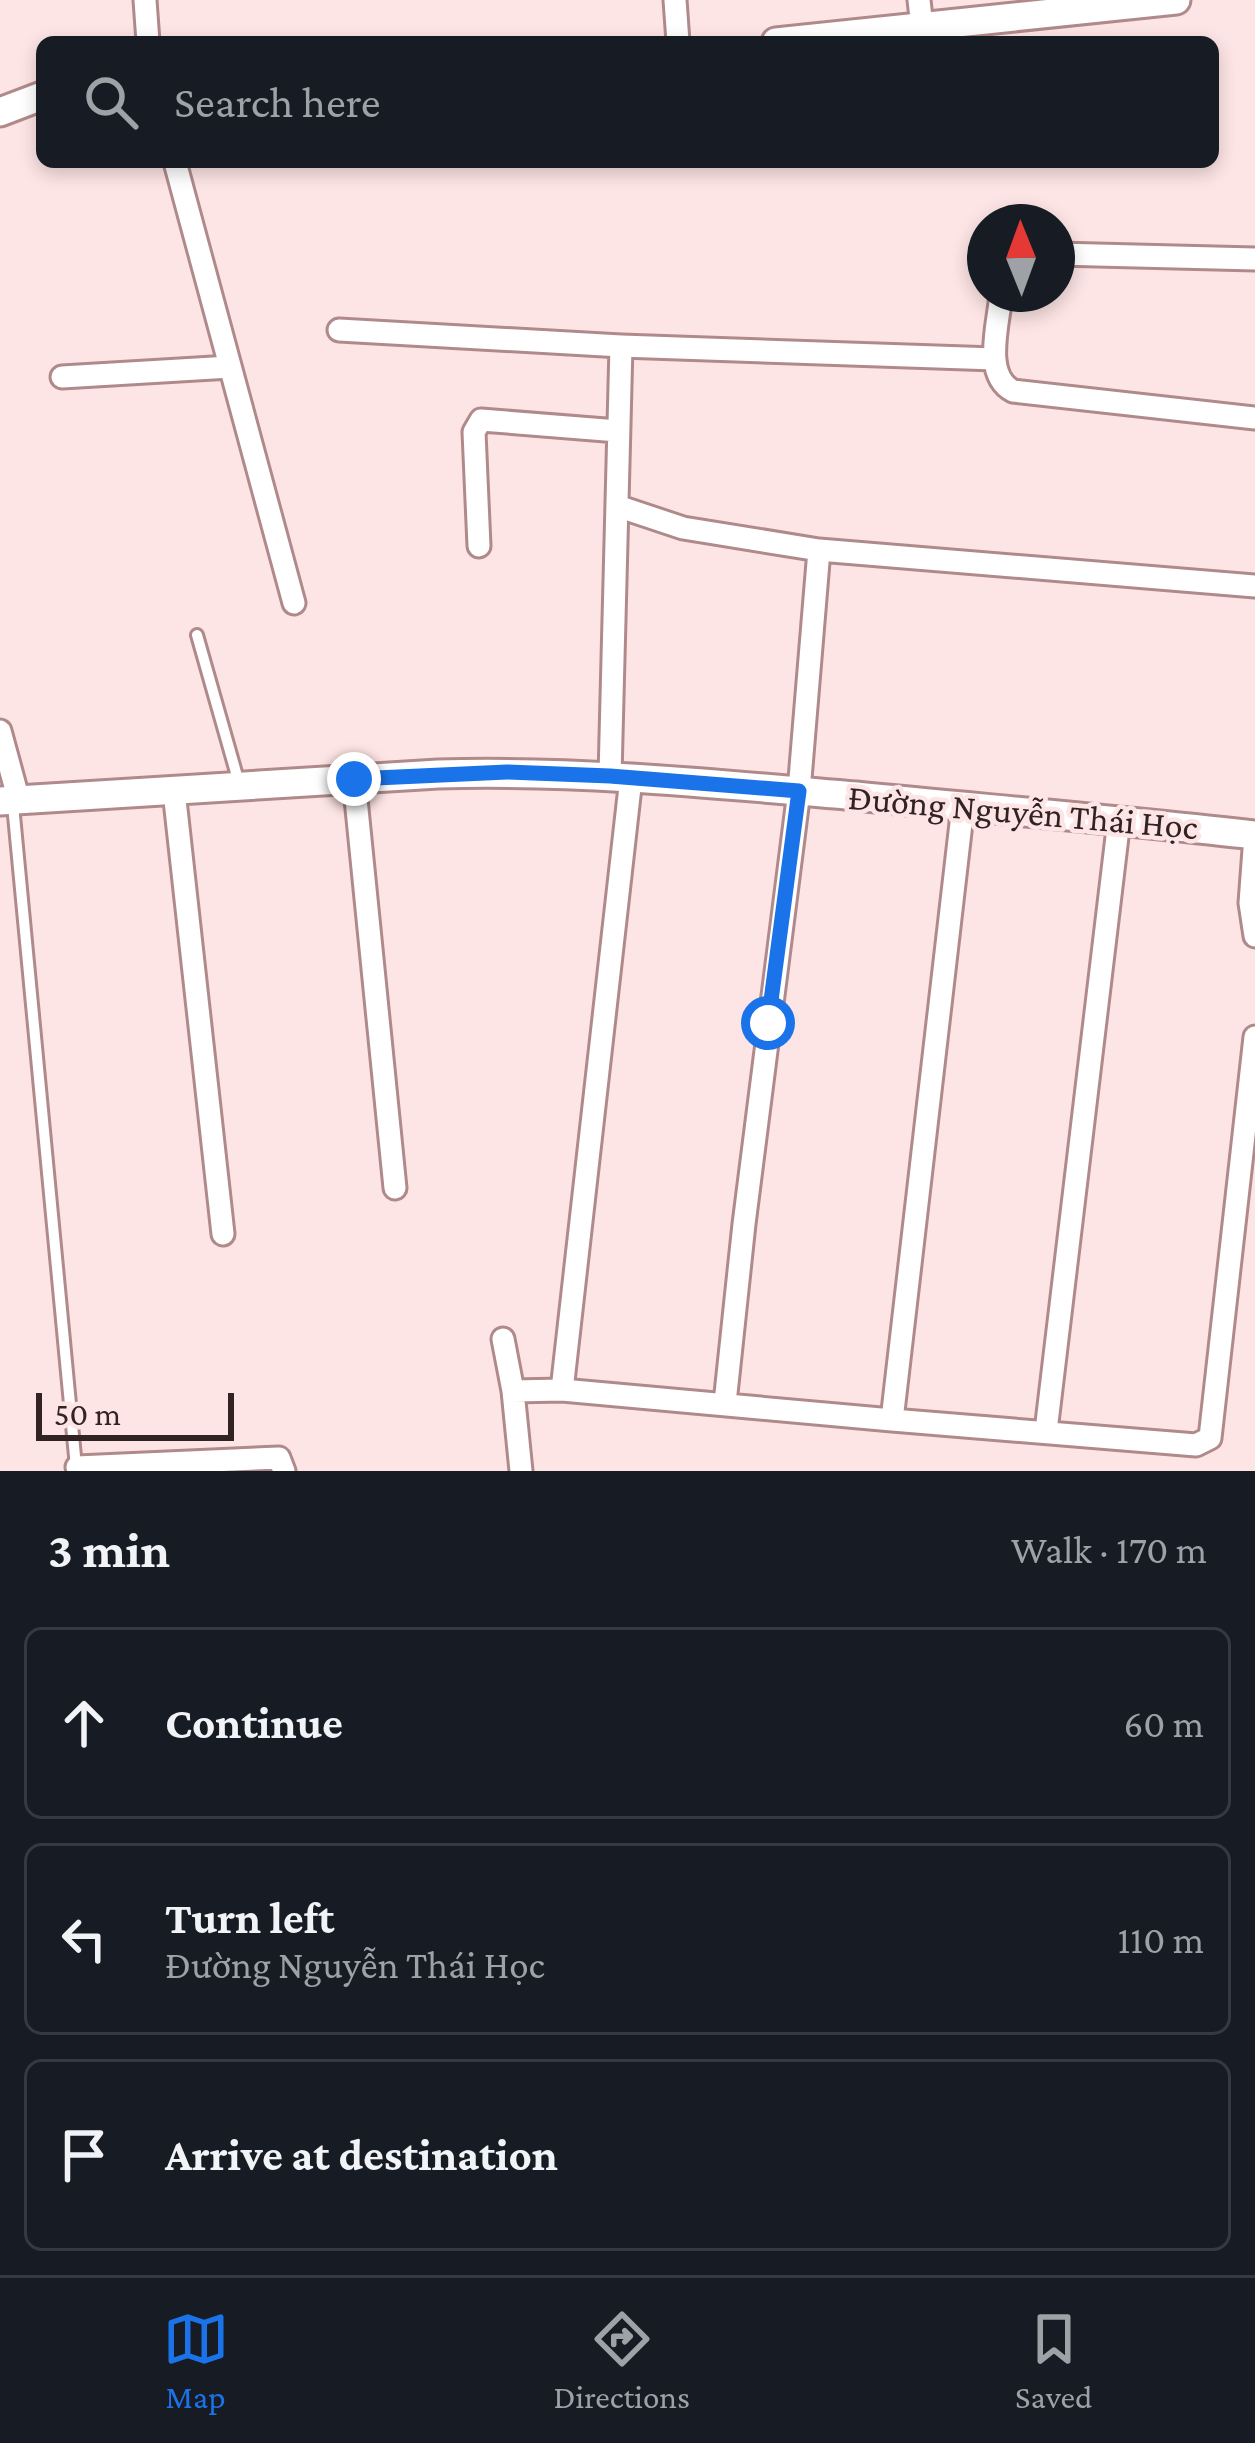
<!DOCTYPE html>
<html lang="en">
<head>
<meta charset="utf-8">
<style>
  :root { --surface:#171b24; --page:#20242c; --text:#f1f3f6; --muted:#9ea1a6; --line:#363941; --accent:#1a73e8 }
  body { margin:0; font-family:"Crimson Pro",serif; background:var(--page); color:var(--text) }
  .compass { position:absolute; left:967px; top:204px; width:108px; height:108px; border-radius:50%; background:var(--surface); box-shadow:0 6px 18px #0003; rotate:359deg }
  .scale { position:absolute; left:36px; bottom:30px; width:198px; box-sizing:border-box; padding-left:12px; border:6px solid #322323; border-top:0; font-size:33px; line-height:42px; white-space:nowrap; color:#322323; -webkit-text-stroke:9px #fee5e5; paint-order:stroke }
  .stop { position:absolute; width:36px; height:36px; margin:-27px; border:9px solid #1a73e8; border-radius:50%; background:#fff }
  .stop.end { background:#1a73e8; border-color:#fff; box-shadow:0 3px 12px #0008 }
  .list { margin:0; padding:0; list-style:none }
  h2 { display:flex; justify-content:space-between; align-items:center; height:156px; margin:0; padding:0 48px; font-size:51px }
  h2 small { font-size:39px; font-weight:400; color:var(--muted) }
  .list li { display:grid; grid-template-columns:78px 1fr auto; gap:36px; align-items:center; box-sizing:border-box; height:192px; margin:0 24px 24px; padding:0 24px; border:3px solid var(--line); border-radius:18px }
  .list b { display:block; font-size:45px; white-space:nowrap }
  .list p { margin:0; font-size:39px; white-space:nowrap; color:var(--muted) }
  .list em { font-size:39px; font-style:normal; color:var(--muted) }
  .icon { flex:none; width:66px; height:66px; fill:none; stroke:currentColor; stroke-width:2; stroke-linecap:round; stroke-linejoin:round }
  .map { position:relative; flex:none; width:1255px; height:1471px; overflow:hidden }
  .search { position:absolute; background:var(--surface); box-shadow:0 6px 18px #0003; left:36px; right:36px; top:36px; height:132px; display:flex; align-items:center; gap:30px; box-sizing:border-box; padding:0 42px; border-radius:18px; color:var(--muted); font-size:45px }
  .sheet { height:804px; background:var(--surface) }
  nav { display:flex; justify-content:space-around; align-items:center; box-sizing:border-box; height:168px; border-top:3px solid var(--line); background:var(--surface); font-size:33px; color:var(--muted) }
  nav a { display:grid; justify-items:center; gap:6px }
  nav .on { color:var(--accent) }
  .map>svg:first-child { display:block }
</style>
</head>
<body>
<div class="map">
<svg width="1255" height="1471" viewBox="0 0 1255 1471">
  <rect width="100%" height="100%" fill="#fee5e5"/>
  <g fill="none" stroke-linecap="round" stroke-linejoin="round">
    <defs>
      <path id="service" d="M197,635L239,783
        M13,805L76,1467"/>
      <path id="minor" d="M145,0L148,42
        M675,0L678,42
        M919,0L922,27
        M175,162L294,603
        M1057,254L1255,259
        M1001,294C999,322 982,375 1013,391L1255,418
        M339,330L621,346L995,359
        M62,377L230,367
        M617,506L683,528L819,550
        M479,546L474,432L481,420L618,431
        M0,731L19,801
        M610,776L621,346
        M354,779L395,1188
        M174,791L223,1234
        M963,806L892,1420L1196,1445L1210,1438L1255,1037
        M1255,836L1250,903L1255,936
        M503,1339L513,1391L521,1471
        M562,1390L631,778
        M513,1391L562,1390L892,1420
        M725,1403L744,1224L799,791L819,550L1255,586
        M1046,1431L1119,820
        M77,1467L279,1458L284,1471"/>
      <path id="tertiary" d="M776,42L1176,0
        M0,112L42,96
        M0,801L438,774C578,770 717,784 856,796C989,809 1122,820 1255,835"/>
    </defs>
    <use href="#service" stroke="#b08a8a" stroke-width="16"/>
    <use href="#minor" stroke="#b08a8a" stroke-width="27"/>
    <use href="#tertiary" stroke="#b08a8a" stroke-width="33"/>
    <use href="#service" stroke="#fff" stroke-width="10"/>
    <use href="#minor" stroke="#fff" stroke-width="21"/>
    <use href="#tertiary" stroke="#fff" stroke-width="27"/>
  </g>
  <g fill="none" stroke-linecap="round" stroke-linejoin="round">
    <path stroke="#1a73e8" stroke-width="15" d="M354,779L507,772L610,776L799,791L768,1023"/>
  </g>
  <g text-anchor="middle" dominant-baseline="central" stroke-width="9" stroke-linejoin="round" paint-order="stroke">
    <g font-size="36" fill="#322323" stroke="#fee5e5">
      <text transform="translate(1023 812) rotate(5)">Đường Nguyễn Thái Học</text>
    </g>
  </g>
</svg>
<svg class="compass" viewBox="-18 -18 36 36"><path d="M0-13l5 13h-10z" fill="#e53935"/><path d="M0 13l5-13h-10z" fill="#9ea1a6"/></svg>
<div class="scale">50 m</div>
<div class="stop" style="left:768px;top:1023px"></div>
<div class="stop end" style="left:354px;top:779px"></div>
<div class="search"><svg class="icon" aria-label="search" viewBox="0 0 24 24"><circle cx="10" cy="10" r="6"/><path d="M15 15l6 6"/></svg>Search here</div>
</div>
<section class="sheet">
<h2>3 min<small>Walk · 170 m</small></h2>
<ul class="list">
<li><svg class="icon" aria-label="ahead" viewBox="0 0 24 24"><path d="M12 20V5M6 11l6-6 6 6"/></svg><div><b>Continue</b></div><em>60 m</em></li>
<li><svg class="icon" aria-label="left" viewBox="0 0 24 24"><path d="M17 20v-9H6M10 6l-5 5 5 5"/></svg><div><b>Turn left</b><p>Đường Nguyễn Thái Học</p></div><em>110 m</em></li>
<li><svg class="icon" aria-label="arrive" viewBox="0 0 24 24"><path d="M6 21V4h12l-3 4 3 4H6"/></svg><div><b>Arrive at destination</b></div></li>
</ul>
</section>
<nav>
<a class="on"><svg class="icon" aria-label="map" viewBox="0 0 24 24"><path d="M3 6l6-2 6 2 6-2v14l-6 2-6-2-6 2zM9 4v14M15 6v14"/></svg>Map</a>
<a><svg class="icon" aria-label="directions" viewBox="0 0 24 24"><path d="M12 3l9 9-9 9-9-9zM9 14v-3h6M13 9l2 2-2 2"/></svg>Directions</a>
<a><svg class="icon" aria-label="saved" viewBox="0 0 24 24"><path d="M7 4h10v16l-5-4-5 4z"/></svg>Saved</a>
</nav>
</body>
</html>
